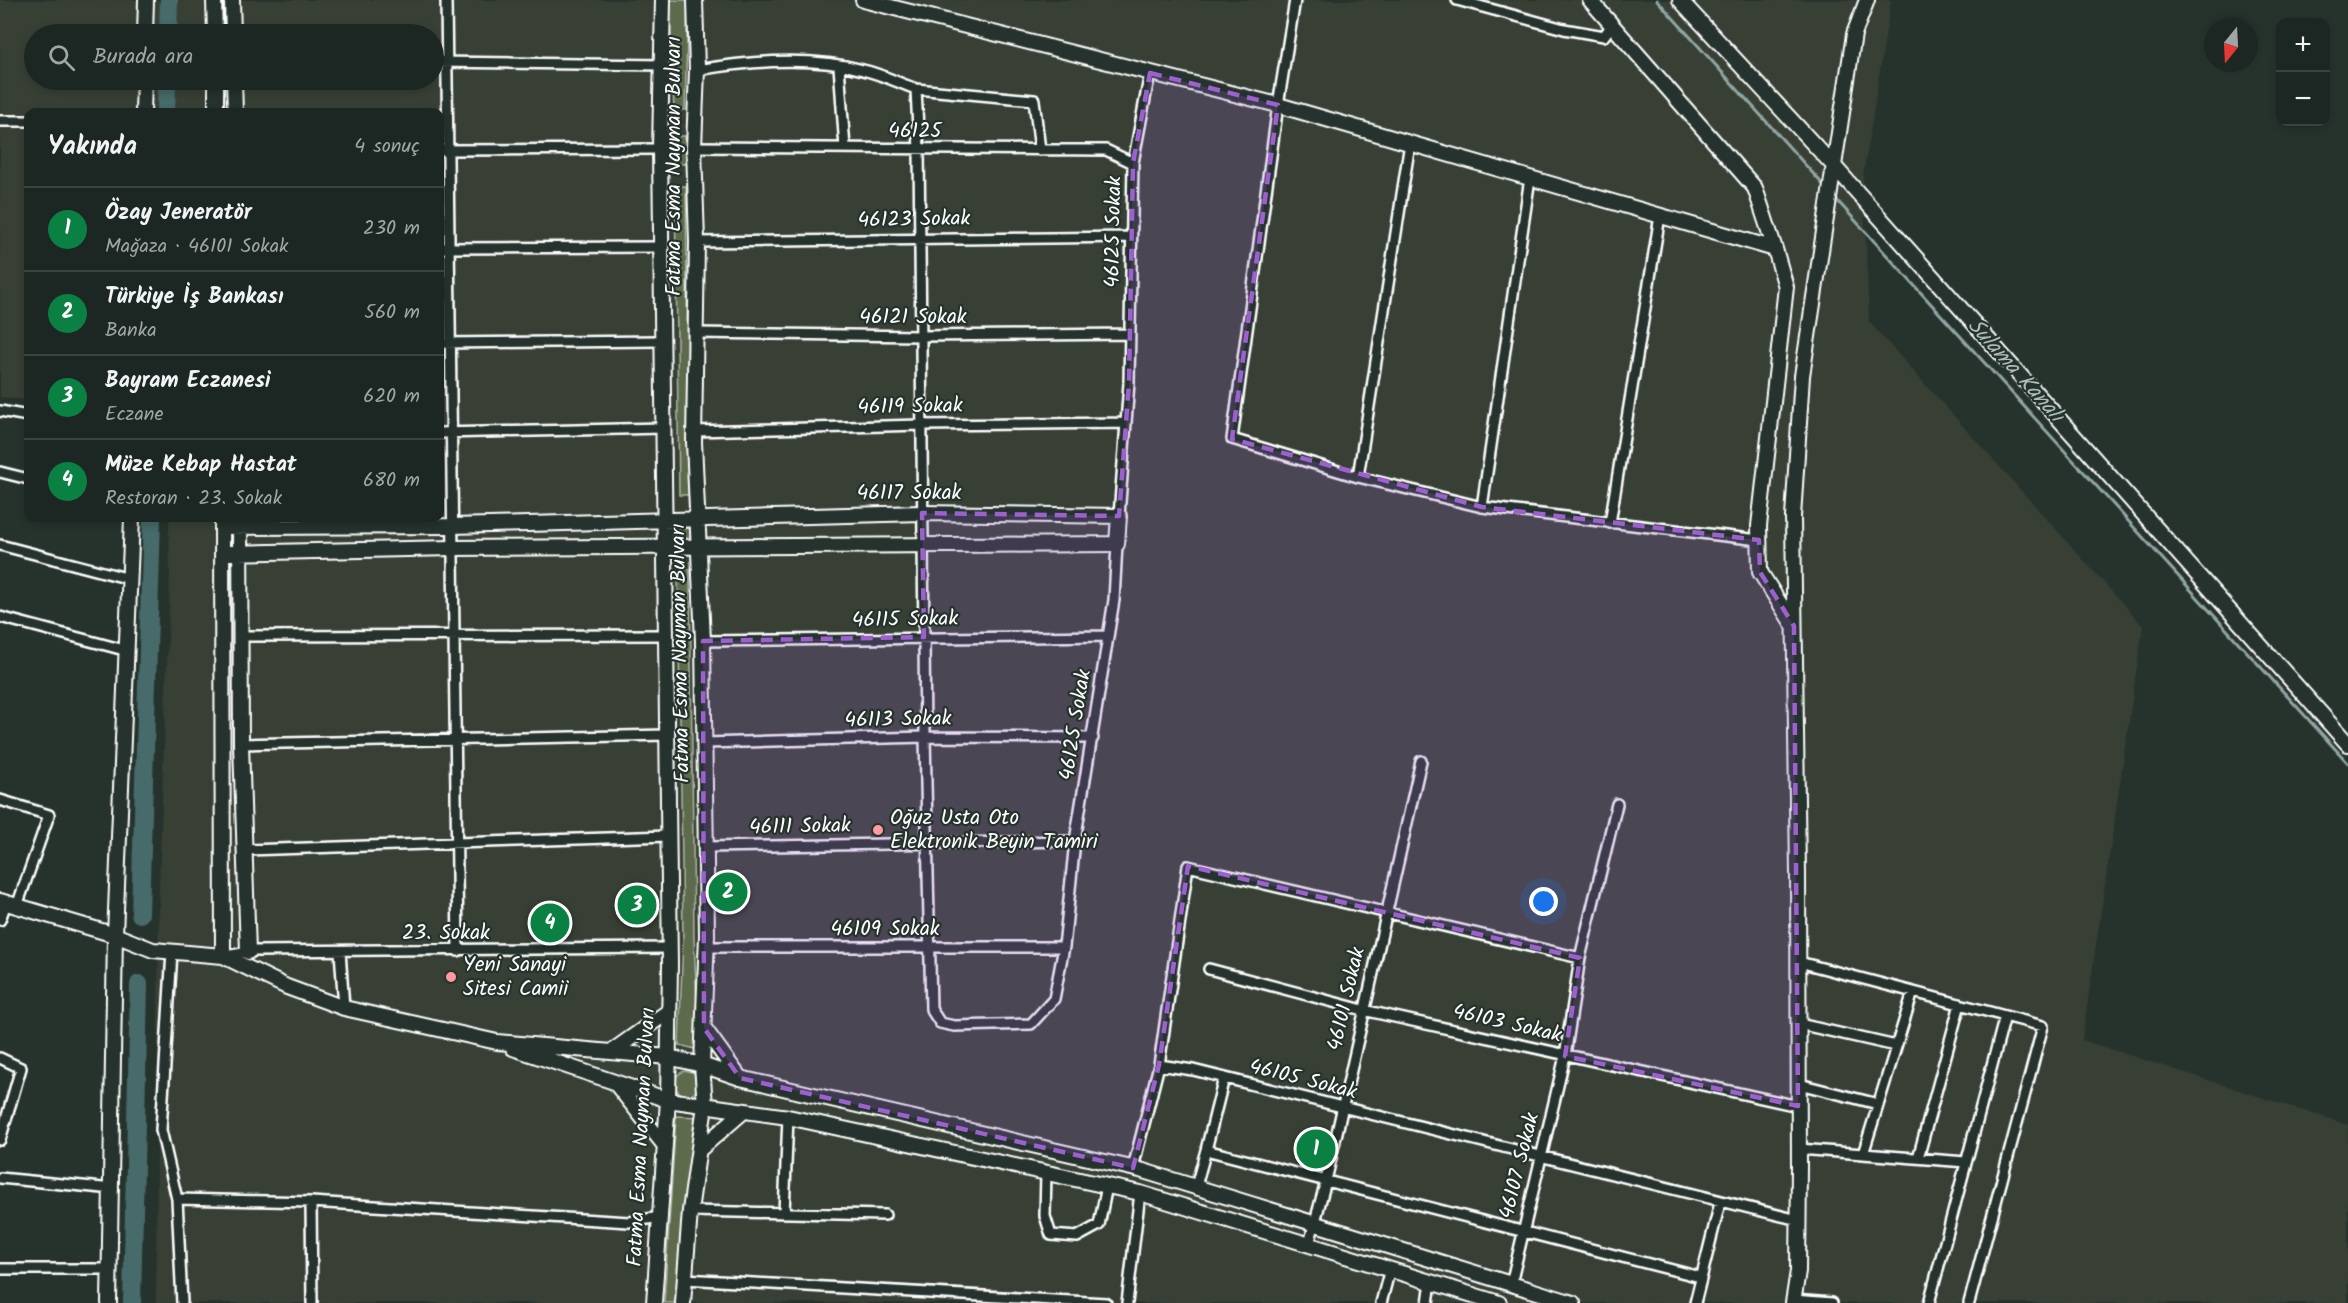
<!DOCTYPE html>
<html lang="tr">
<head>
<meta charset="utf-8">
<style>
  :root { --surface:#1c2622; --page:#29322f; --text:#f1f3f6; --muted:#a0a5a5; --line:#3a4340; --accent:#0b8043 }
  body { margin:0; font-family:Kalam,sans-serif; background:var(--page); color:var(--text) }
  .controls { position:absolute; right:18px; top:18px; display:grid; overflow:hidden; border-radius:12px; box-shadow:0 3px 9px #0003 }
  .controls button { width:54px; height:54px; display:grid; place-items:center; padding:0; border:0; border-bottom:2px solid var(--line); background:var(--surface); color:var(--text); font:30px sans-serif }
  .compass { position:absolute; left:2204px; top:18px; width:54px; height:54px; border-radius:50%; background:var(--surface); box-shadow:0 3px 9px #0003; rotate:198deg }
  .you { position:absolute; left:1544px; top:902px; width:21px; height:21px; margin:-15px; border:4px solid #fff; border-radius:50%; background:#1a73e8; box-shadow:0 0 0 9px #1a73e833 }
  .badge { display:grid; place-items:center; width:39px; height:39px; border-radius:50%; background:var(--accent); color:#fff; font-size:20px; font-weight:700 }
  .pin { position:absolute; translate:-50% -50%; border:3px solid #fff; box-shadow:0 2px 6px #0006 }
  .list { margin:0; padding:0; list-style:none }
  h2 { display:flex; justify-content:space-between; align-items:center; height:78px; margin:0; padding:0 24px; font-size:26px }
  h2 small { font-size:20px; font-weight:400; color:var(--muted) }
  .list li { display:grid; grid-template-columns:39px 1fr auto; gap:18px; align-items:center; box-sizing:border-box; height:84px; padding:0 24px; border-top:2px solid var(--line) }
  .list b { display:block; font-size:22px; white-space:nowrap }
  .list p { margin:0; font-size:20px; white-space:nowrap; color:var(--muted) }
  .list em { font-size:20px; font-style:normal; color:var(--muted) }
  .icon { flex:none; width:33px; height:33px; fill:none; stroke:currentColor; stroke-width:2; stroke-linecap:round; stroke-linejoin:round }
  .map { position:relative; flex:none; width:2348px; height:1303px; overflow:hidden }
  .search { position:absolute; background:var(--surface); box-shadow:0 3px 9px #0003; left:24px; top:24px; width:420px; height:66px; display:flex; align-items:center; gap:15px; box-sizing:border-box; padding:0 21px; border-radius:33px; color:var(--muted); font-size:22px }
  .panel { position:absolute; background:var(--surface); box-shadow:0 3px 9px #0003; left:24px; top:108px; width:420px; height:414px; border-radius:12px }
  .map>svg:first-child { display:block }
</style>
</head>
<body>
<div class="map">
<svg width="2348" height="1303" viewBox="0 0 2348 1303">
  <rect width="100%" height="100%" fill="#26332d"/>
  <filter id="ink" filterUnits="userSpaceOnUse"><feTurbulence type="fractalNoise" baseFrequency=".0167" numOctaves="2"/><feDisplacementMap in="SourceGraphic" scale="12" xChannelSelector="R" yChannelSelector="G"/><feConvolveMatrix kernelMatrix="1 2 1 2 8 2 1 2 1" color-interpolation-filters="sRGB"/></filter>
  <g filter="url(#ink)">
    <path fill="#374035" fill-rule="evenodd" d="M0,0H1891L1863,176L1869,322L2143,626L2082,1040L2348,1125V1303H156L159,889L170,578L169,518H440V112H28V400L0,397ZM34,34H434V80H34Z"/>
    <path fill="#5d6b4c" stroke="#aeb5a6" stroke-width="1.5" d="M669,0H688L685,110H674Z
      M674,136H685L686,164H675Z
      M675,186H686L689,495H679Z
      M679,520H691V544H679Z
      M678,569H690L694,939L699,1050L679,1045L683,938Z
      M675 1083a12 12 0 1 1 24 0a12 12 0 1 1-24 0Z
      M676,1116L698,1117L676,1303H664Z"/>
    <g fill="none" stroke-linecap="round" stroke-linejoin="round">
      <path stroke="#91a6a6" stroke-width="3" d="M1657,0L1827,189
        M1833,196L2348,763"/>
      <path stroke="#476b6a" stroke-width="18" d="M168,34L169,0
        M166,112L167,80
        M140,914L152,518
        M132,1303L139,984"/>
      <defs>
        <path id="street" d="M446,0L458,951
          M1295,0L1278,105L1232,439L1358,477
          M1457,0L1564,29L1604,36L1612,25
          M434,62L663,65
          M839,66L845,148
          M697,70C750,61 811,56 863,70C881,74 899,83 916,89L919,149L925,737L931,1009L940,1023L954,1026L1031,1024L1054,999L1064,947L1075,841L1114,600L1117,544
          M916,89L1034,100L1040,150
          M0,121H28
          M1410,143L1358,477L1482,507L1530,178
          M694,147L1106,150L1133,163
          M440,150L660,149
          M697,242L1131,237
          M440,248L661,247
          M696,333L920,336L1130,334
          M440,343L662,341
          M0,411L28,416
          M695,431L921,425L1126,423
          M440,433L663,428
          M0,472L28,479
          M1482,507L1759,540
          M1119,516L1129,383L1133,163L1150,73
          M1610,523L1660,216
          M0,545L130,579
          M0,617L128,651
          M241,636L666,635
          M703,641L1107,636
          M704,743L925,737L1093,738
          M241,744L667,735
          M0,800L49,815L17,906
          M705,847L1075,841
          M244,850L668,836
          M0,920L6,903
          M706,947H1064
          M340,951L344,1008
          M172,952L161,1130L177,1199L182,1303
          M225,956L255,951L670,948
          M1799,962L2043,1026L1969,1303
          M1209,969L1363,1010L1798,1106
          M1799,1024L1896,1046
          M0,1058L21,1068L0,1140
          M1159,1065L1188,866L1580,958
          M1799,1084L1878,1104
          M1799,1149L1966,1162
          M1206,1150L1224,1078
          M1863,1154L1913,992
          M1918,1158L1960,1004
          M1133,1168L1159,1065L1193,1070L1798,1220
          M1046,1173L1045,1216L1051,1235L1077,1237L1099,1225L1107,1186
          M0,1178L113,1189
          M1196,1186L1206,1150L1700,1277
          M177,1199L311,1202L629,1222L660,1217
          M311,1202L312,1303
          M690,1211L885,1215
          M784,1213L788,1117
          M1309,1244L1326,1181L1421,761
          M0,1269H110
          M685,1279L1106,1303
          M1511,1284L1565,1056L1580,958L1617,804
          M1793,1300L1832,1303
          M1127,1303L1140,1193
          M1381,1303L1390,1269
          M1428,1303L1431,1282
          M1695,1303L1720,1203
          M1929,1303L2005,1016"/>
        <path id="secondary" d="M214,0L215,34
          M232,0L233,34
          M863,0L1278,105L1775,249L1786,287L1759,526L1760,572L1794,626
          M1590,0L1755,188L1775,249
          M1680,0L1834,166L2348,744
          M145,34L146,0
          M216,80V112
          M234,80L235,112
          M143,112L144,80
          M222,518L223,956
          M240,518L241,744L248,952
          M222,527L452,526L922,513L1119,516L1117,544L453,548L223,553
          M0,901L115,935L153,950L223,956L287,987L344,1008L497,1042L668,1057L702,1065L740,1078L1140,1170L1573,1303
          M704,1028L740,1078
          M513,1048L668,1100L788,1117L1140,1193L1499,1303
          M611,1052L669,1011
          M616,1084L665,1146
          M699,1150L744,1111
          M109,1303L115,935L132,518
          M654,1303L668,1100L670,965L660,149L663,0
          M683,1303L690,1211L705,1105L702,1065L707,935L703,641L694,442L697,242L694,147L697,70L695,0
          M1793,1303L1798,1271L1799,1167L1798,873L1793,517L1802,376L1854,34L1867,0"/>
      </defs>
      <use href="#street" stroke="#fff" stroke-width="14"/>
      <use href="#secondary" stroke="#fff" stroke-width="18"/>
      <use href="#street" stroke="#26332d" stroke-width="9"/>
      <use href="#secondary" stroke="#26332d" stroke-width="14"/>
    </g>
  </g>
  <path fill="#9c61cf" fill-opacity="0.2" stroke="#9c61cf" stroke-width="4.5" stroke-dasharray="12 8" stroke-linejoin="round" d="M1150,73L1278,105L1232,439L1482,507L1759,540L1760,572L1794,626L1798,1106L1565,1056L1580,958L1188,866L1159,1065L1133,1168L740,1078L704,1028L703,641L924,637L922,513L1119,516L1129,383L1133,163Z"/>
  <g fill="#ff9aa2" stroke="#26332d" stroke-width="2">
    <circle cx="878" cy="830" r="6"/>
    <circle cx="451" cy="977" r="6"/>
  </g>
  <g text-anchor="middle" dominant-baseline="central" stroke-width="4.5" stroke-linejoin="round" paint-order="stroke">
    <g font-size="21" fill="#fff" stroke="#26332d">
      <text x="915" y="131">46125</text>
      <text transform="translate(674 166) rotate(-90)">Fatma Esma Nayman Bulvarı</text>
      <text transform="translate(914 220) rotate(-1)">46123 Sokak</text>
      <text transform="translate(1114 232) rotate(-89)">46125 Sokak</text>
      <text x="913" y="317">46121 Sokak</text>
      <text transform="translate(910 407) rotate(-1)">46119 Sokak</text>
      <text x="909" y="493">46117 Sokak</text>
      <text transform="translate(905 620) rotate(-1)">46115 Sokak</text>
      <text transform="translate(681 653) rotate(-91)">Fatma Esma Nayman Bulvarı</text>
      <text transform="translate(898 720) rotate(-1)">46113 Sokak</text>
      <text transform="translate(1076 725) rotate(-81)">46125 Sokak</text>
      <text transform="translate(800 827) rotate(-1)">46111 Sokak</text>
      <text x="885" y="929">46109 Sokak</text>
      <text x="446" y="933">23. Sokak</text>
      <text transform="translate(1347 999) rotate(-77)">46101 Sokak</text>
      <text transform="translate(1507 1024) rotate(13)">46103 Sokak</text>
      <text transform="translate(1303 1080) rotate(14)">46105 Sokak</text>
      <text transform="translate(642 1137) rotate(-87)">Fatma Esma Nayman Bulvarı</text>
      <text transform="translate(1520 1166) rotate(-76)">46107 Sokak</text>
    </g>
    <g font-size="21" fill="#fff" stroke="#26332d" text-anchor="start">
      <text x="890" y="818">Oğuz Usta Oto<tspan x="890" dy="24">Elektronik Beyin Tamiri</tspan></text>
      <text x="463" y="965">Yeni Sanayi<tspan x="463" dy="24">Sitesi Camii</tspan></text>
    </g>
    <g font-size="22" font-style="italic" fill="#acbcbc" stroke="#26332d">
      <text transform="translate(2015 371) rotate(48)">Sulama Kanalı</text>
    </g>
  </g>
</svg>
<div class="controls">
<button>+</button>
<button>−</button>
</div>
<svg class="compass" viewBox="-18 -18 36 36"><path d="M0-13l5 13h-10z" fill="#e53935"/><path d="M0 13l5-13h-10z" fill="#a0a5a5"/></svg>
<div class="you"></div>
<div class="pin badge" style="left:1316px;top:1149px">1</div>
<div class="pin badge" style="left:728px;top:892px">2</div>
<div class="pin badge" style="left:637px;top:905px">3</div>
<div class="pin badge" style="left:550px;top:923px">4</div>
<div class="search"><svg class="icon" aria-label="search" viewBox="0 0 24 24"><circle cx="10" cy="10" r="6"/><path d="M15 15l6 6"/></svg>Burada ara</div>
<section class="panel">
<h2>Yakında<small>4 sonuç</small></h2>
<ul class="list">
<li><span class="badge">1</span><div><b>Özay Jeneratör</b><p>Mağaza · 46101 Sokak</p></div><em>230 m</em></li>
<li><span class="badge">2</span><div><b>Türkiye İş Bankası</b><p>Banka</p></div><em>560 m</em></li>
<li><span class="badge">3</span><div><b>Bayram Eczanesi</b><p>Eczane</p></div><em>620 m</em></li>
<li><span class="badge">4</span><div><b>Müze Kebap Hastat</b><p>Restoran · 23. Sokak</p></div><em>680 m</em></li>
</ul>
</section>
</div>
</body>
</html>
